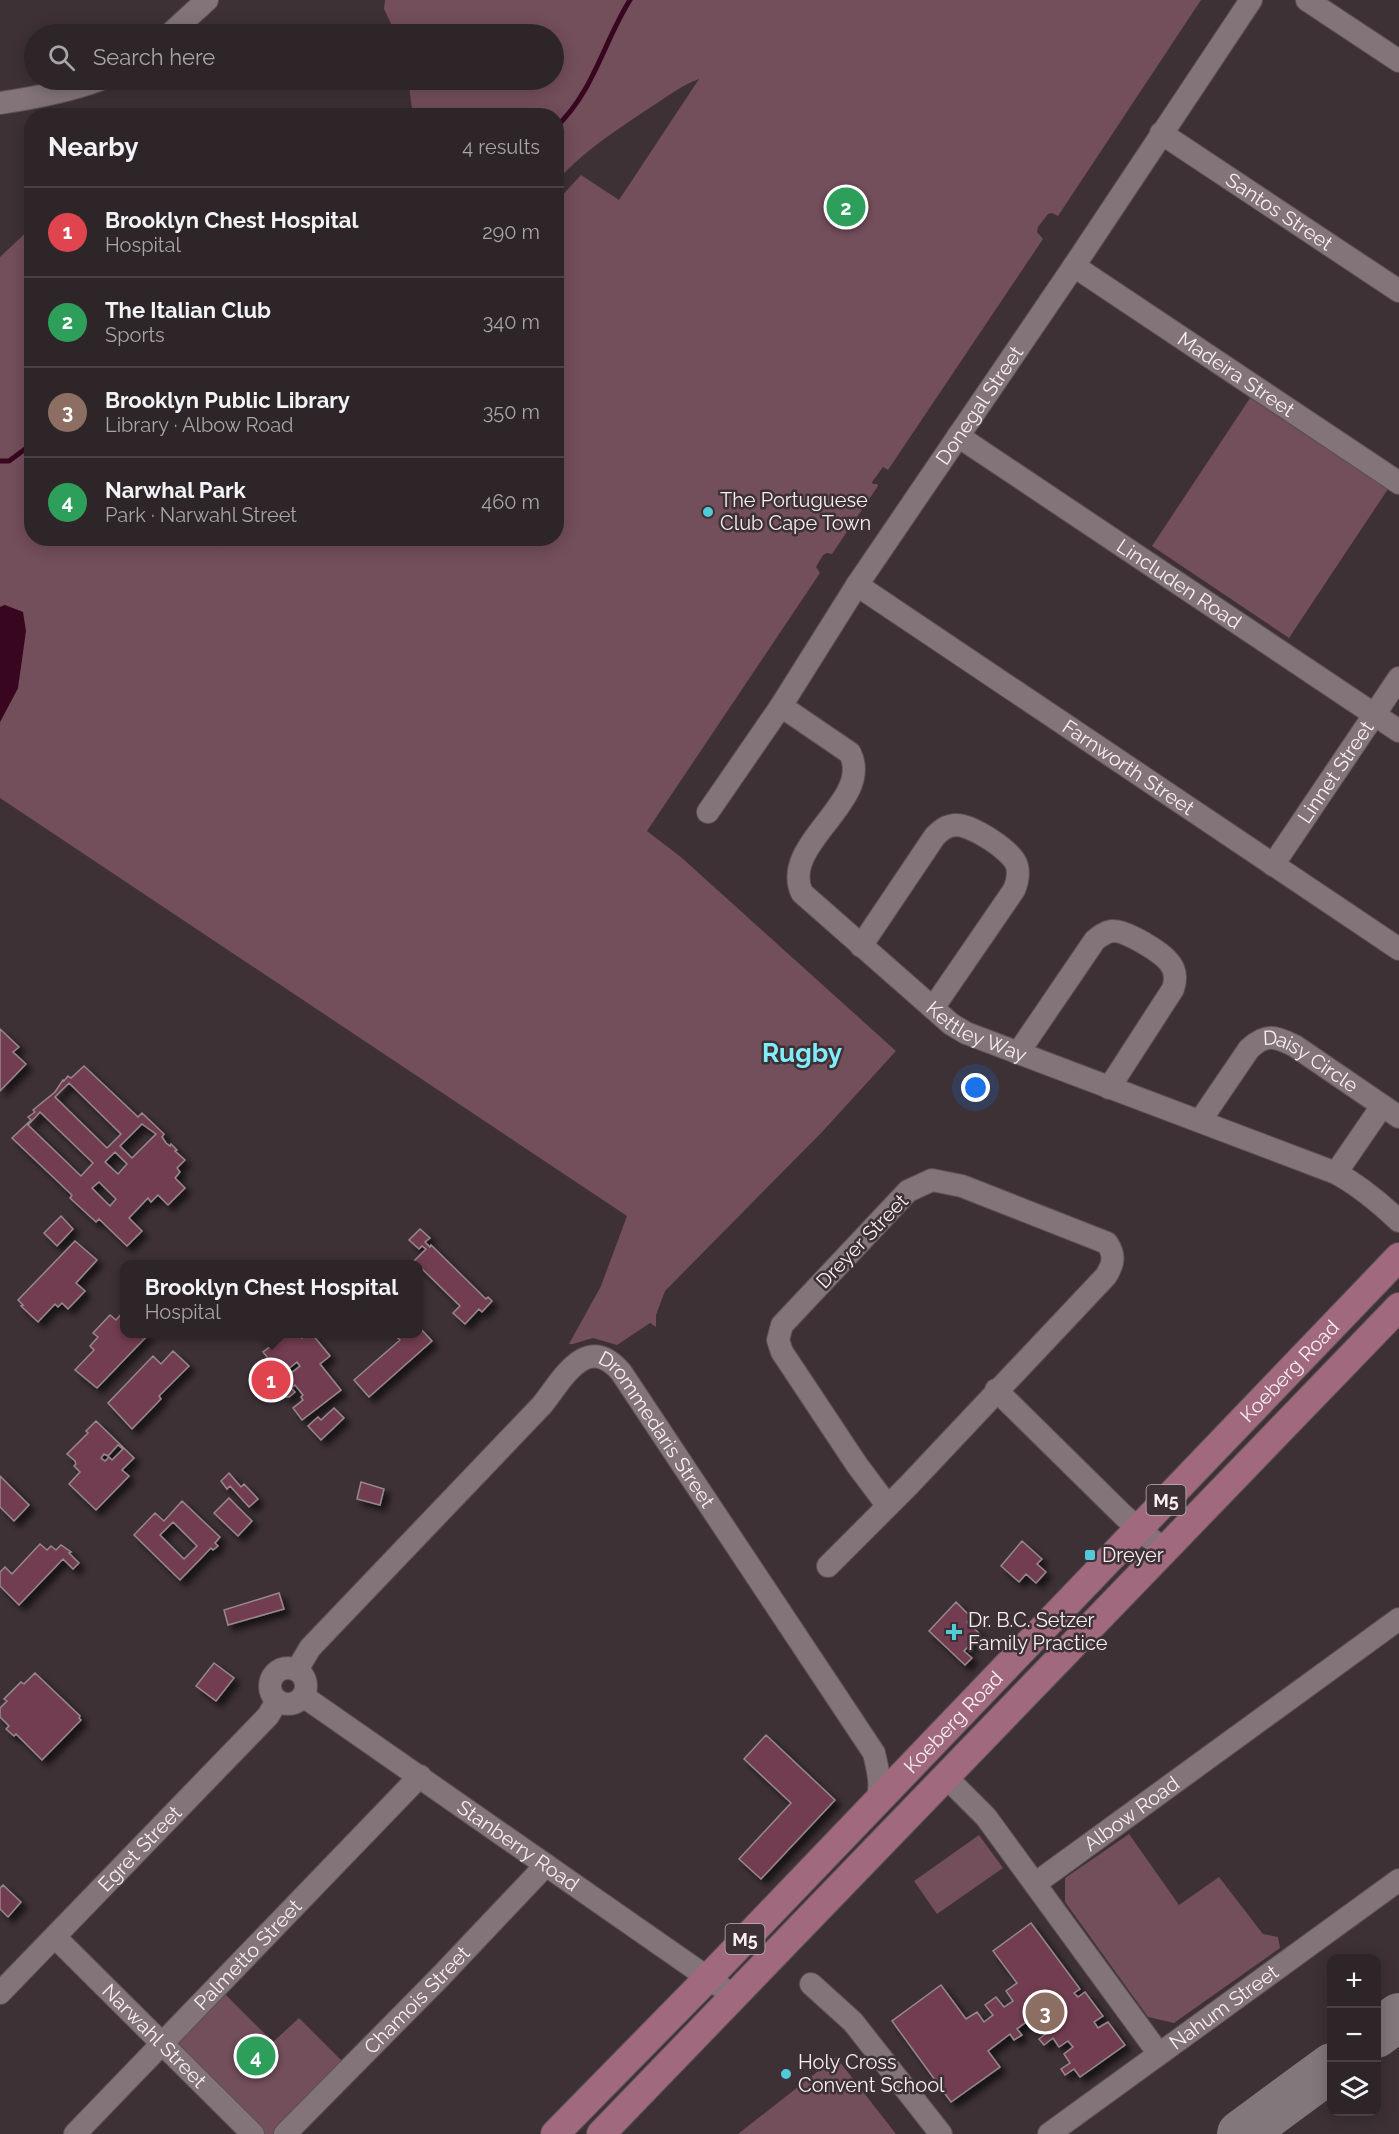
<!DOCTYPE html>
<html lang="en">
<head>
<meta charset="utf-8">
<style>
  :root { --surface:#2e2528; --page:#3a3134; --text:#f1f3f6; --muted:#a7a5a8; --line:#494245; --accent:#52cbd9 }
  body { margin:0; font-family:Raleway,sans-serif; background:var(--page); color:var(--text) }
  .controls { position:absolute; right:18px; bottom:18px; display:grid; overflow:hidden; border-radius:12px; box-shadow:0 3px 15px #0003 }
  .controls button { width:54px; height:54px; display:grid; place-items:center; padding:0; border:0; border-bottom:2px solid var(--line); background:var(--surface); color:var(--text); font:30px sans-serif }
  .you { position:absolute; left:976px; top:1088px; width:21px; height:21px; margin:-15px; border:4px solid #fff; border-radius:50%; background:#1a73e8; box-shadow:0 0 0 9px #1a73e833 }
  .badge { display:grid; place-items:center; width:39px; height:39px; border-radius:50%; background:var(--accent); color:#fff; font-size:20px; font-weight:700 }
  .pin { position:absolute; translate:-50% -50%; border:3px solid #fff; box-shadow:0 2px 6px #0006 }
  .popup { position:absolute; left:120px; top:1260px; width:303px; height:78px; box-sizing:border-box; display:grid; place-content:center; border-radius:12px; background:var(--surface); filter:drop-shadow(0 2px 4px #0005); font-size:20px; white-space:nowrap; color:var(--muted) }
  .popup b { font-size:22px; color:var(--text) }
  .popup::after { content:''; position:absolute; left:50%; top:100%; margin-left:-12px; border:12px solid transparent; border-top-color:var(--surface) }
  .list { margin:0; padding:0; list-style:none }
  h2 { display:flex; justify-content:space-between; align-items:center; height:78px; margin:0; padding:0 24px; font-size:26px }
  h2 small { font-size:20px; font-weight:400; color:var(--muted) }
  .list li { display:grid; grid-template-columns:39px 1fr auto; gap:18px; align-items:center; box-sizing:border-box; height:90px; padding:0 24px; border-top:2px solid var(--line) }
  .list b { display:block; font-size:22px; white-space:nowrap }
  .list p { margin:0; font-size:20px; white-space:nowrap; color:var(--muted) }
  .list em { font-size:20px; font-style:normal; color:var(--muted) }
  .icon { flex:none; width:33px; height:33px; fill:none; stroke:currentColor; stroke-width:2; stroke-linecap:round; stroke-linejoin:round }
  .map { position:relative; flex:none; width:1399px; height:2134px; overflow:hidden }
  .search { position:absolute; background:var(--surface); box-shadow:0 3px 15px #0003; left:24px; top:24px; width:540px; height:66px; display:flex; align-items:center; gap:15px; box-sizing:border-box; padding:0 21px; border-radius:33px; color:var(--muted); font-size:22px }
  .panel { position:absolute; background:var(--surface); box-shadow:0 3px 15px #0003; left:24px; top:108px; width:540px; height:438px; border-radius:24px }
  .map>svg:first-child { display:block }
</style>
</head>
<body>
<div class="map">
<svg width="1399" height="2134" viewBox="0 0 1399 2134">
  <defs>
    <filter id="shadow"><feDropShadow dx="5.5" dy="5.5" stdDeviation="3" flood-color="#0009"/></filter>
  </defs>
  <rect width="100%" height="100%" fill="#3d3135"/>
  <path fill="#734e5b" d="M385,0H1201L1058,216L1052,213L1048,214L1038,227L1037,232L1043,239L888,470L883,467L872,482L873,484H877L878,486L832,554L827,553L823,555L816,567L820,573L647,831L682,858L896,1051L822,1132L665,1291L656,1315V1327L650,1323L617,1345L593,1338L573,1344H569L601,1286L627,1216L0,798V722L18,688L5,605L0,607V257L31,228L32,538L225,539L216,549L226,538H556L557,201L581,175L619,200L699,79C682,85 667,97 651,107C618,129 583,151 557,181L556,116L413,115L408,80H554V34H396L384,9Z
    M1250,398L1388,489L1289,638L1152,546Z
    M1129,1834L1179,1905L1219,1877L1263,1934L1278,1937L1280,1948L1174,2023L1148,2017L1065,1902V1878Z
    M979,1835L1003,1868L937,1914L914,1881Z
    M217,1986L273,2042L299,2018L350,2069L285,2134H253L162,2043Z
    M836,2057L896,2134H738Z"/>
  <path fill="#38071f" d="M5,605L23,612L26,631L18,688L0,722V607Z"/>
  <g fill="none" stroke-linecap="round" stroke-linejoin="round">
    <path stroke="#38071f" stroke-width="5" d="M556,127C593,93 604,41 630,0
      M0,461H9L32,444"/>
    <path stroke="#82777a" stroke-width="48" d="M1376,2034L1399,2017
      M1241,2134L1332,2067"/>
  </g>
  <path fill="#723c51" stroke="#96888c" stroke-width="1.5" fill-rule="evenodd" filter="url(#shadow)" d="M0,1029L19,1047L13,1052L26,1064L0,1091Z
    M84,1066L138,1117L142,1113L164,1134L162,1137L166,1143L170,1146L171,1144L177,1150L175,1151L185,1160L177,1168L180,1172L175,1178L185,1188L168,1205L158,1195L151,1202L148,1198L129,1218L142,1231L127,1246L99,1219L96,1222L70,1198L72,1195L12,1138L31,1120L28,1117L35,1112L33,1110L55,1092L63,1080L64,1081L68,1076L71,1078ZM69,1083L121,1134L107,1148L55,1097ZM40,1112L93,1163L81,1176L28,1125ZM142,1124L156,1134L132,1158L120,1146ZM115,1152L127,1164L118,1174L105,1162ZM99,1182L116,1199L110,1206L92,1188Z
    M61,1216L73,1229L57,1246L44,1233Z
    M420,1229L430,1238L425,1242L430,1247L431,1245L486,1299L488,1297L492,1301L482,1312L479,1309L465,1324L453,1313L460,1306L414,1261L426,1249L422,1246L419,1249L409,1240Z
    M75,1241L97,1260L76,1283L85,1291L68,1309L62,1303L58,1307L55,1304L38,1322L21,1306L23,1305L18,1300Z
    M123,1312L124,1334H149L97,1388L75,1370L94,1350L90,1346L98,1337L93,1333L110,1315L116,1320Z
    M418,1326L432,1341L369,1397L354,1380L400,1340L393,1334H418Z
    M287,1334H298L302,1338L308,1334H312L330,1356L320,1364L341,1390L302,1420L293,1408L303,1400L301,1397L303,1395L295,1385L291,1388L295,1392L289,1397H285L282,1392L291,1386L285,1378L300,1366L297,1362L281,1375L263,1352Z
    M173,1351L189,1366L159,1396L161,1399L132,1429L108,1403L153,1356L161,1364Z
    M334,1408L344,1418L321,1440L308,1426L318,1417L321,1420Z
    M96,1421L134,1458L122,1470L129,1476L96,1510L69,1484L80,1472L74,1466L76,1464L75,1461L67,1454L88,1433L86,1431ZM118,1445L123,1449L112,1460L109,1457L105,1461L101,1458L104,1454L108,1456Z
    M229,1473L241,1487L244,1484L258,1499L249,1507L230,1486L227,1489L221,1481Z
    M0,1476L29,1505L14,1521L0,1507Z
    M361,1482L384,1489L380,1505L357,1499Z
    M229,1498L252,1521L238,1536L214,1513Z
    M182,1501L220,1537L215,1543L218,1546L213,1550L211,1548L180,1580L134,1535L155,1513L164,1521ZM173,1522L197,1546L184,1559L160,1535Z
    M1022,1541L1042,1559L1037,1564L1046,1572L1036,1583L1026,1574L1019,1582L1001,1566Z
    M40,1544L47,1550L51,1546L56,1550L61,1545L71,1552L69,1553L79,1563L73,1569L63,1559L19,1605L0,1586V1572L5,1567L12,1574Z
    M279,1593L284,1609L228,1625L224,1610Z
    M956,1602L971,1617L967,1622L980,1634L964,1651L972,1658L965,1665L929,1631Z
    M214,1663L234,1678L216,1701L196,1686Z
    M35,1673L80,1716L79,1718L81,1720L42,1760L16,1734L14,1736L6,1729L9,1726L0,1717V1708L7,1701L4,1699L21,1682L24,1684Z
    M766,1735L835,1800L761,1879L739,1859L791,1803L744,1759Z
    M3,1885L21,1902L8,1917L0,1909V1888Z
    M1031,1923L1080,1989L1074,1993L1078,1997L1085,1992L1103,2016L1094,2022L1098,2028L1108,2022L1125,2045L1080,2077L1074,2069L1065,2075L1061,2069L1070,2063L1064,2054L1073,2047L1068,2041L1059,2047L1053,2038L1044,2045L1039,2039L1048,2032L1042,2024L1051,2018L1047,2012L1040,2017L1037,2014L1017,2029L1022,2035L1014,2040L1010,2034L988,2051L1000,2067L951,2102L892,2021L941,1985L966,2019L977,2012L984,2022L993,2015L985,2005L996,1997L1004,2007L1013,2001L1006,1991L1017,1983L993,1951Z"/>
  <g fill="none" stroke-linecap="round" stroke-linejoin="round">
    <defs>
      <g id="minor">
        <path d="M1307,0L1399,61"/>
        <path d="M170,34L207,0"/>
        <path d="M0,103C34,98 67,92 99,80"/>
        <path id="s1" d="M1161,133L1399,291"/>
        <path id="s2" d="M1074,266L1399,483"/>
        <path id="s3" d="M958,436L1399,731"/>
        <path id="s4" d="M857,585L1399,949"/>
        <path id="s5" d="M781,706L850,753C874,801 779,844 802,893L951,1024L966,1033L1336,1173C1360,1186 1379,1202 1399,1221"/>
        <path id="s6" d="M708,812L781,706L857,585L1074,266L1251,0"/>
        <path id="s7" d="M1273,865L1399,678"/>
        <path d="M861,946L935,836C941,830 946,826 955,825C971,824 1013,851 1017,866C1019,874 1017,883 1014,890L933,1008"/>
        <path d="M1018,1053L1095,940C1100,936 1105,932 1112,931C1126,930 1161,952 1169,962C1176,970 1176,980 1173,989L1109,1088"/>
        <path id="s8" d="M1200,1121L1249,1049C1266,1033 1275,1036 1295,1046L1399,1117"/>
        <path d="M1336,1173L1382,1106"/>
        <path d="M996,1390L1124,1516L1164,1550"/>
        <path d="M828,1566L908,1486L1106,1276C1114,1263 1115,1255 1107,1243L962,1186L932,1180L908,1191L782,1325L778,1340L782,1352L857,1465L887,1505"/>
        <circle cx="288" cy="1686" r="18"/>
        <path id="s9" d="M297,1670L310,1648L542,1405C563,1379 586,1332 621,1372L874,1753C878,1771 882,1784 877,1802"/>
        <path id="s10" d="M303,1696L734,1996"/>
        <path d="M946,1777L986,1817L1159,2054"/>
        <path id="s11" d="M1036,1883L1399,1619"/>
        <path id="s12" d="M55,1937L253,2134"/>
        <path d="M811,1984L853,2022L941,2134"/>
        <path id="s13" d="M0,1993L268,1716L277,1701"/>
        <path id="s14" d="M75,2134L420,1776"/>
        <path id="s15" d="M285,2134L440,1977L546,1865"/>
        <path id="s16" d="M1049,2134L1399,1880"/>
      </g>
      <g id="major">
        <path id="s17" d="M555,2134L708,1978L1399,1257"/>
        <path d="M601,2134L1399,1307"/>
      </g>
    </defs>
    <use href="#minor" stroke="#5b5054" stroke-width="24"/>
    <use href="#major" stroke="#5b5054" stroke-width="30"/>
    <use href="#minor" stroke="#827479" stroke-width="22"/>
    <use href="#major" stroke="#a1697e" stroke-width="28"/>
  </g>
  <g fill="#52cbd9" stroke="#3d3135" stroke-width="2">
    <circle cx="708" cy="512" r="6"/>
    <rect x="1084" y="1549" width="12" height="12" rx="3"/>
    <path d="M951 1623h6v6h6v6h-6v6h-6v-6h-6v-6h6z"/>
    <circle cx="786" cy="2074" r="6"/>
  </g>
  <g text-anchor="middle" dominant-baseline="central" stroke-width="5" stroke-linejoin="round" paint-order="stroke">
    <g fill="#3d3135" stroke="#beb5b9" stroke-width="1.5">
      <rect x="1146.5" y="1485" width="39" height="30" rx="4.5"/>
      <rect x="725.5" y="1924" width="39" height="30" rx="4.5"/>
    </g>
    <g font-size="18" font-weight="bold" fill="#f6eef1">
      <text x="1166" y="1500">M5</text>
      <text x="745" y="1939">M5</text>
    </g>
    <g font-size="20" fill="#f6eef1" stroke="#3d3135">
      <text stroke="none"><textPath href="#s1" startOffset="142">Santos Street</textPath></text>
      <text stroke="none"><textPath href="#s2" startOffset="195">Madeira Street</textPath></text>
      <text stroke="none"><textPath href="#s6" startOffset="489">Donegal Street</textPath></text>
      <text stroke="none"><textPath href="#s3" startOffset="266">Lincluden Road</textPath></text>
      <text stroke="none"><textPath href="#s4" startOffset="327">Farnworth Street</textPath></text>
      <text stroke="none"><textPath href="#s7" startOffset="112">Linnet Street</textPath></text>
      <text stroke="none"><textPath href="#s5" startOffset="465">Kettley Way</textPath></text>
      <text stroke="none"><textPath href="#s8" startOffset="158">Daisy Circle</textPath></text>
      <text transform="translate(862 1241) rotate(-46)">Dreyer Street</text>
      <text stroke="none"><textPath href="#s17" startOffset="1059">Koeberg Road</textPath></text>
      <text stroke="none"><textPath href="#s9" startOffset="534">Drommedaris Street</textPath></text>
      <text stroke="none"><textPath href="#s17" startOffset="573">Koeberg Road</textPath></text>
      <text stroke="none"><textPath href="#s11" startOffset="118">Albow Road</textPath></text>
      <text stroke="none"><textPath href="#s10" startOffset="262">Stanberry Road</textPath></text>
      <text stroke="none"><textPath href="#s13" startOffset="201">Egret Street</textPath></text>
      <text stroke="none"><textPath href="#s14" startOffset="249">Palmetto Street</textPath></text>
      <text stroke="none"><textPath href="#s15" startOffset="188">Chamois Street</textPath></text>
      <text stroke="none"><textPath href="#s16" startOffset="216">Nahum Street</textPath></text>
      <text stroke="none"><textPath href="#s12" startOffset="140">Narwahl Street</textPath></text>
    </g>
    <g font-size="20" fill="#f6eef1" stroke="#3d3135" text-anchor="start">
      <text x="720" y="500">The Portuguese<tspan x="720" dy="23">Club Cape Town</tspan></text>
      <text x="1102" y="1555">Dreyer</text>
      <text x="968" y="1620">Dr. B.C. Setzer<tspan x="968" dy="23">Family Practice</tspan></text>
      <text x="798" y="2062">Holy Cross<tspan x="798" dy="23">Convent School</tspan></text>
    </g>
    <g font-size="26" font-weight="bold" fill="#82edfa" stroke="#3d3135">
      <text x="802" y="1053">Rugby</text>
    </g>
  </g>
</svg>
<div class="controls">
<button>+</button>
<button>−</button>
<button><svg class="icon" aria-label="layers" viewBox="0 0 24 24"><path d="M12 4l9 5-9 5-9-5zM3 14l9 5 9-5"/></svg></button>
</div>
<div class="you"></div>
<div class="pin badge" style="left:271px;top:1380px;background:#e0444e">1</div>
<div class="popup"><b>Brooklyn Chest Hospital</b>Hospital</div>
<div class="pin badge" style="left:846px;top:207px;background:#2e9e5b">2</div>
<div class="pin badge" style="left:1045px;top:2012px;background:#8d6e63">3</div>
<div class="pin badge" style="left:256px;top:2056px;background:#2e9e5b">4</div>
<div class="search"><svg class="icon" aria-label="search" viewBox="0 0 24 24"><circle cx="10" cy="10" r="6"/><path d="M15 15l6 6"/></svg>Search here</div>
<section class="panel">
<h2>Nearby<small>4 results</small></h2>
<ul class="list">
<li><span class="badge" style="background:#e0444e">1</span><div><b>Brooklyn Chest Hospital</b><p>Hospital</p></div><em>290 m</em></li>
<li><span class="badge" style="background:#2e9e5b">2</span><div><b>The Italian Club</b><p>Sports</p></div><em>340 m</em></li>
<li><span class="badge" style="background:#8d6e63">3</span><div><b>Brooklyn Public Library</b><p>Library · Albow Road</p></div><em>350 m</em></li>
<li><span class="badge" style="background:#2e9e5b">4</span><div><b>Narwhal Park</b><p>Park · Narwahl Street</p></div><em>460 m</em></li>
</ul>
</section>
</div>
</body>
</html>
